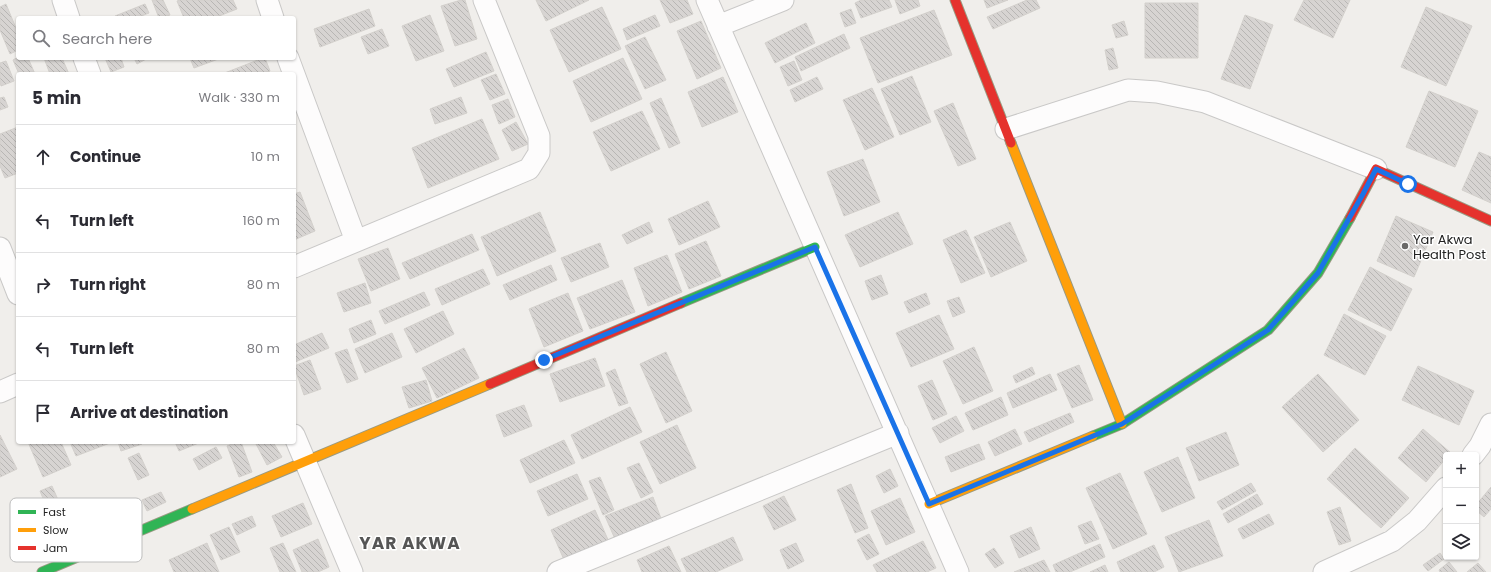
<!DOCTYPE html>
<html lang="en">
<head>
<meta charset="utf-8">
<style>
  :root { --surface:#fff; --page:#f2f2f3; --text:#2b2b33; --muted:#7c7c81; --line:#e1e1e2 }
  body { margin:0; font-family:Poppins,sans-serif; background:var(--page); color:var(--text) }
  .controls { position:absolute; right:12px; bottom:12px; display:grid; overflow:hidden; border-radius:4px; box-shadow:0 1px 3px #0004 }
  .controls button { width:36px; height:36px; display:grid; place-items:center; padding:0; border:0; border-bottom:1px solid var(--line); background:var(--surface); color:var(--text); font:20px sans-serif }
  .stop { position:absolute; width:12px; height:12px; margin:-9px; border:3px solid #1a73e8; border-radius:50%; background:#fff }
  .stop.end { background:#1a73e8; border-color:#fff; box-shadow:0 1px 4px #0008 }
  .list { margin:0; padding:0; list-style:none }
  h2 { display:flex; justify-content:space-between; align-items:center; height:52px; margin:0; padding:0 16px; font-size:17px }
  h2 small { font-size:13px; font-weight:400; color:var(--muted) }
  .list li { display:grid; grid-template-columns:26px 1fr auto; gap:12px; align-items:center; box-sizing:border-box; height:64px; padding:0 16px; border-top:1px solid var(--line) }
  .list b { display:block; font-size:15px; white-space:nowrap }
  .list em { font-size:13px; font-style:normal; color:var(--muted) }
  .icon { flex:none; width:22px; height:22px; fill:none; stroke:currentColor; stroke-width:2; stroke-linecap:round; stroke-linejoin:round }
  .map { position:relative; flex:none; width:1491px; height:572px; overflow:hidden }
  .search { position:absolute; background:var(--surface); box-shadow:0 1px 3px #0004; left:16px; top:16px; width:280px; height:44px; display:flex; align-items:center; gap:10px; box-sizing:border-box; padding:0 14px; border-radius:4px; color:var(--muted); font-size:15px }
  .panel { position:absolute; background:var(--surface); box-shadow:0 1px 3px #0004; left:16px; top:72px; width:280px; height:372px; border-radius:4px }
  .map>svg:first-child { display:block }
</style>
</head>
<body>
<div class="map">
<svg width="1491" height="572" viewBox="0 0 1491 572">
  <defs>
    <pattern id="building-back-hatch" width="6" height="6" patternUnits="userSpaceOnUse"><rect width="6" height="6" fill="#d7d4d2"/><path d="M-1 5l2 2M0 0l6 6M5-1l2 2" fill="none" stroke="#b8b6b4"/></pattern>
  </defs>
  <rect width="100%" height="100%" fill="#f0eeeb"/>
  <path fill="url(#building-back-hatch)" stroke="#d3d0cc" d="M152,0H163L170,15L159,18Z
    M180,0H233L237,9L214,18H184L177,1Z
    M461,0H465L477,39L455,46L441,6Z
    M536,0H589L546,21Z
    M660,0H687L693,14L670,23Z
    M861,0H889L892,7L861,18L855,3Z
    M895,0H918L920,6L900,14Z
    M984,0H1008L987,8Z
    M1027,0H1036L1040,8L993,29L987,17Z
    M1304,0H1350L1333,38L1294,20Z
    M1145,3H1198V58H1145Z
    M6,4L18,33V50L10,54L0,30V7Z
    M145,4L149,13L136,18H115V16Z
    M602,7L621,49L569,72L550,30Z
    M1426,7L1472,26L1446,86L1401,67Z
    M369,9L375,26L320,47L314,29Z
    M851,9L856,23L845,27L840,13Z
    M934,10L952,55L878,83L860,38Z
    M430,15L444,51L416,61L402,26Z
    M655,15L660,26L627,40L623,29Z
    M1245,15L1273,25L1250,89L1221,79Z
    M701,21L721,68L697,79L677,31Z
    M1124,21L1128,35L1116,38L1112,25Z
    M806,23L815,43L775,63L765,43Z
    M382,29L389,46L368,54L361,37Z
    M844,34L850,48L801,71L795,57Z
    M645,37L666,80L645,89L625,46Z
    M1113,48L1118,68L1109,70L1105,50Z
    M486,52L494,71L454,87L446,69Z
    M18,57L28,58L35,74H19L13,60Z
    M44,58H62L69,74H50Z
    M105,58H121L124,67L111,72Z
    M134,58H148L137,64Z
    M190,58H221L194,68Z
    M263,58H265L270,71L261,74H222Z
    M623,58L642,99L591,122L573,81Z
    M6,61L14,81L1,86L0,82V63Z
    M794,61L802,80L788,86L780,67Z
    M496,74L505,94L490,100L481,80Z
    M912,76L931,122L900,135L881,89Z
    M723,77L738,112L702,127L688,92Z
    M817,77L823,89L795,102L790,90Z
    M872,88L894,137L865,150L843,100Z
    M1429,91L1478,111L1455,167L1406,147Z
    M4,97L8,107L0,110V98Z
    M461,97L467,113L435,124L430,109Z
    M661,98L680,143L669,148L650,103Z
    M508,99L515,117L499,124L492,105Z
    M953,103L976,159L958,166L934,111Z
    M642,111L660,149L611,171L593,132Z
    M482,119L499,159L428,188L412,148Z
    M516,122L528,144L512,151L502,130Z
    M18,127V173L5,178L0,166V134Z
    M1479,152L1491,157V203L1462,190Z
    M863,159L880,202L844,216L827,172Z
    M300,192L315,231L294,240V194Z
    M708,201L720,227L679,245L668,219Z
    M540,212L556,251L497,276L481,237Z
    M898,212L913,244L860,267L845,235Z
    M1396,216L1433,232L1414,277L1377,261Z
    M649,222L653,232L627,244L622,235Z
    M1010,222L1027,261L991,277L974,237Z
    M966,230L985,273L961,283L943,240Z
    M472,234L479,250L410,279L402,263Z
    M706,241L721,276L689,289L675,254Z
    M600,243L609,267L571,282L561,258Z
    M388,248L400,279L371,291L358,259Z
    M667,255L682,292L648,306L634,268Z
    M551,265L557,280L510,300L503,285Z
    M1370,267L1412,289L1391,331L1348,310Z
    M483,269L490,284L442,305L435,289Z
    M881,275L888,294L872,300L865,281Z
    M622,280L635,312L590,329L577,298Z
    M365,283L371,303L344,312L337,293Z
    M424,292L430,305L385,324L379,311Z
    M568,293L583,331L544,347L529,309Z
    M926,293L930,304L909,313L904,302Z
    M959,297L965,312L953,317L947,301Z
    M443,311L454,334L416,353L404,329Z
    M1344,314L1386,336L1365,375L1324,355Z
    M939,315L954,349L911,367L896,333Z
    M371,320L376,334L354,343L349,329Z
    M322,333L329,348L295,362L294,345Z
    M392,333L402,357L365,373L355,349Z
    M974,347L993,391L963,404L943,361Z
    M464,348L479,378L437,398L422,368Z
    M347,349L358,379L347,383L335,353Z
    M666,352L692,411L666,423L640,364Z
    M595,358L605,386L560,402L550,374Z
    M310,360L321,389L304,395L294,366Z
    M1079,365L1093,400L1072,408L1057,374Z
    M1418,366L1474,391L1459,425L1402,400Z
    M1032,367L1035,374L1016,383L1013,376Z
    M615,369L628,403L619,406L606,373Z
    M1050,374L1057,390L1013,408L1007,393Z
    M1318,374L1359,420L1323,452L1282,407Z
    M426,380L432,401L409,408L402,387Z
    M932,380L947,414L933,420L918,386Z
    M1001,397L1008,415L973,430L965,413Z
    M524,405L532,426L504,437L496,415Z
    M630,407L642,432L582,459L571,435Z
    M1070,413L1074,422L1029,442L1024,432Z
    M956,416L964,431L940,443L932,428Z
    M677,425L696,468L660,484L640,442Z
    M1015,429L1022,444L995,456L988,442Z
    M1423,429L1451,453L1449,455H1446V458L1426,482L1398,458Z
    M1226,432L1239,465L1199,481L1186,448Z
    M0,435L17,469L0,477Z
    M564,440L575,463L530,483L520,460Z
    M28,442H61L71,465L43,477Z
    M70,442H110V443L76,456Z
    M118,442H141L142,444L121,451Z
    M175,442H201L179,451Z
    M237,442H241L252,472L239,477L227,446Z
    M255,442H273L282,457L267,465Z
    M979,444L985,459L951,472L945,457Z
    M216,447L222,458L199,470L193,459Z
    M1355,448L1409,498L1381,528L1327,479Z
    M139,453L149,475L138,480L128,458Z
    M1178,457L1195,498L1162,512L1144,472Z
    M639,463L653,492L641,498L627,468Z
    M890,469L898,486L884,493L876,476Z
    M1120,473L1147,534L1113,549L1086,488Z
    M577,474L588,499L548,516L537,491Z
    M600,477L614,510L603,515L589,481Z
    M1251,483L1256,491L1222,510L1217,502Z
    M851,484L868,528L855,533L837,490Z
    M52,486L73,534L60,540L40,491Z
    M1491,487V509L1484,517L1476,510V505Z
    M161,492L166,502L147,511L142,500Z
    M1257,494L1263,504L1228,523L1223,514Z
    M784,496L796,520L774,530L763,506Z
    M653,497L662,521L615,539L605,516Z
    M900,498L915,532L886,545L871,511Z
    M303,503L312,524L281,537L272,516Z
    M1340,507L1351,541L1339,545L1327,512Z
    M595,510L609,542L565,562L551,530Z
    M1269,514L1274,524L1243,539L1238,529Z
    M252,516L256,526L237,535L232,524Z
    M1209,520L1223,556L1179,572L1165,537Z
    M1091,521L1099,539L1085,544L1078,526Z
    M229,527L240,552L221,560L210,535Z
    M1031,527L1040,549L1019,558L1010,536Z
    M869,534L879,554L867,560L857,540Z
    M733,537L743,560L716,572H687L681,559Z
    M318,539L329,567L318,572H302L293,550Z
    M923,541L936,568L927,572H877L873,565Z
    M207,543L219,572H174L169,560Z
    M283,543L296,572H280L270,548Z
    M796,543L804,561L788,569L780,550Z
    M1100,544L1105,557L1070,572H1056L1053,565Z
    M1154,545L1164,567L1154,572H1121L1117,562Z
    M669,546L681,572H642L637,560Z
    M994,548L1004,563L995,568L985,554Z
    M1440,553L1444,559L1428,571L1423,565Z
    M1044,560L1050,572H1014Z
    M1449,562L1457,572H1440L1439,570Z
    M1478,563L1486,572H1467Z
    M1105,565L1108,572H1090Z"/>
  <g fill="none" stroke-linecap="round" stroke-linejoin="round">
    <defs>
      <path id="street" d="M63,0L69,18
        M267,0L273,18
        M707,0L958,572
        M718,26L783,0
        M84,58L90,74
        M288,58L356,241
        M1006,129L1128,90L1157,92L1205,102L1376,169
        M0,248L18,294
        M294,267L529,169L539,153V136L484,0
        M0,392L18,384
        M294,435L352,572
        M1473,455L1480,446L1491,424
        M558,572L898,433
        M1324,572L1392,541L1417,521L1446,488"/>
      <path id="fast" d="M681,303L815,247
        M1093,436L1122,424L1268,330L1318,273L1350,218
        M42,572L192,509"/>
      <path id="slow" d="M1011,143L1122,424
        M929,504L1093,436
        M192,509L490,384"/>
      <path id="jam" d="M955,0L1011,143
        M1350,218L1376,169L1491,221
        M490,384L681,303"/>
    </defs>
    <use href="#street" stroke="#c9c8c7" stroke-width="23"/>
    <use href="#fast" stroke="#999a82" stroke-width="11"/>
    <use href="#slow" stroke="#999a82" stroke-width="11"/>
    <use href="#jam" stroke="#999a82" stroke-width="11"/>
    <use href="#street" stroke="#fdfcfc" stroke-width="21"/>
    <use href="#fast" stroke="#30b455" stroke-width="9"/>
    <use href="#slow" stroke="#ff9f0a" stroke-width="9"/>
    <use href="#jam" stroke="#e5322d" stroke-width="9"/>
  </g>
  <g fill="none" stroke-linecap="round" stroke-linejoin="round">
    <path stroke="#1a73e8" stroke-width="5" d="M544,360L815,247L929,504L1122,424L1268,330L1318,273L1363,194L1376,169L1408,184"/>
  </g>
  <circle fill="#6a6968" stroke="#fff" stroke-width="1.5" cx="1405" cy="246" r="4"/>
  <g text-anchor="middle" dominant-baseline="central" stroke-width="3" stroke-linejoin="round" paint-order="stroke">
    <g font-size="13" fill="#222" stroke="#fff" text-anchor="start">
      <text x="1413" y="239">Yar Akwa<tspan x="1413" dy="15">Health Post</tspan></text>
    </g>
    <g font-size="17" font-weight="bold" letter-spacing="1" fill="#555" stroke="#fff">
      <text x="410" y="543">YAR AKWA</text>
    </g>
  </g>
  <rect x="10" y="498" width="132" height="64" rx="6" fill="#fff" stroke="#bdbdbd" stroke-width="1"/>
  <rect x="18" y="510" width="18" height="4" fill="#30b455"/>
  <rect x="18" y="528" width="18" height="4" fill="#ff9f0a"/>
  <rect x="18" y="546" width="18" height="4" fill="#e5322d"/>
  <g font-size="11" fill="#222">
    <text x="43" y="516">Fast</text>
    <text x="43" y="534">Slow</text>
    <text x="43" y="552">Jam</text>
  </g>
</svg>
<div class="controls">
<button>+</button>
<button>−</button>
<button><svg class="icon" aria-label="layers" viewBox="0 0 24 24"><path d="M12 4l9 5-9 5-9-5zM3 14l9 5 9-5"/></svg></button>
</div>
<div class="stop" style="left:1408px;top:184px"></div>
<div class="stop end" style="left:544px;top:360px"></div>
<div class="search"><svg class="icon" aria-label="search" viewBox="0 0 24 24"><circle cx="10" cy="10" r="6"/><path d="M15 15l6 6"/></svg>Search here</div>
<section class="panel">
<h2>5 min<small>Walk · 330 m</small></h2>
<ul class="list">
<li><svg class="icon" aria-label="ahead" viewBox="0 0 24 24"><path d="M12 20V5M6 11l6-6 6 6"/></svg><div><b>Continue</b></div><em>10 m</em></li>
<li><svg class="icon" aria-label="left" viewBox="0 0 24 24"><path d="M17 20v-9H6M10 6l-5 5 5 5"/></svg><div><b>Turn left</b></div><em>160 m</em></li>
<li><svg class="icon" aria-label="right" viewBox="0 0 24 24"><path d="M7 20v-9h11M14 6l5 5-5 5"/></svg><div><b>Turn right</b></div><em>80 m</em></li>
<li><svg class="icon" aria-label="left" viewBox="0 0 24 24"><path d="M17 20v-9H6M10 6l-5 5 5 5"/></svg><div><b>Turn left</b></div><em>80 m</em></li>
<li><svg class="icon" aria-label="arrive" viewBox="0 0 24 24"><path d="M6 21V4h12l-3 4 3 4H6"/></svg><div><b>Arrive at destination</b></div></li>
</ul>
</section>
</div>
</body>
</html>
